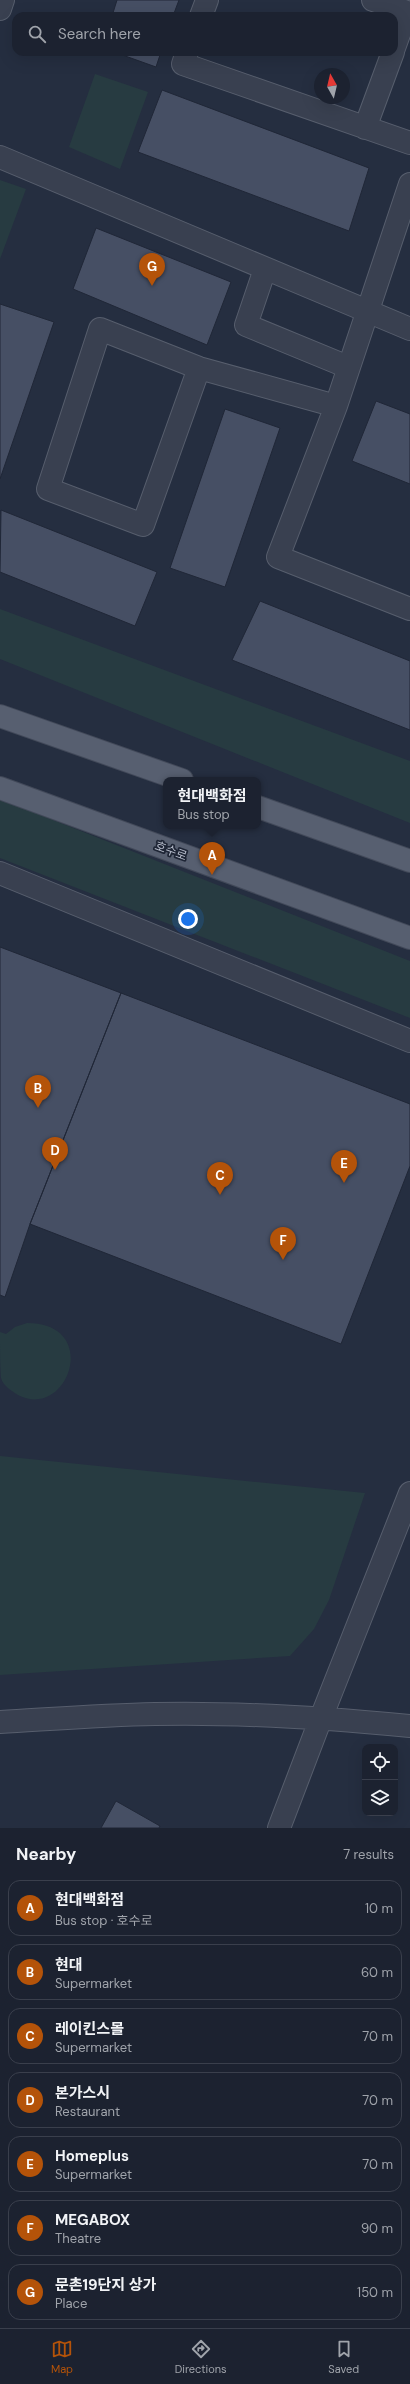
<!DOCTYPE html>
<html lang="en">
<head>
<meta charset="utf-8">
<style>
  :root { --surface:#1c2230; --page:#252a38; --text:#f1f3f6; --muted:#a0a4ab; --line:#3a3f4c; --accent:#b45309 }
  body { margin:0; font-family:"DM Sans","Noto Sans KR",sans-serif; background:var(--page); color:var(--text) }
  .controls { position:absolute; right:12px; bottom:12px; display:grid; overflow:hidden; border-radius:8px; box-shadow:0 4px 16px #0002 }
  .controls button { width:36px; height:36px; display:grid; place-items:center; padding:0; border:0; border-bottom:1px solid var(--line); background:var(--surface); color:var(--text); font:20px sans-serif }
  .compass { position:absolute; left:314px; top:68px; width:36px; height:36px; border-radius:50%; background:var(--surface); box-shadow:0 4px 16px #0002; rotate:352deg }
  .you { position:absolute; left:188px; top:919px; width:14px; height:14px; margin:-10px; border:3px solid #fff; border-radius:50%; background:#1a73e8; box-shadow:0 0 0 6px #1a73e833 }
  .badge { display:grid; place-items:center; width:26px; height:26px; border-radius:50%; background:var(--accent); color:#fff; font-size:13px; font-weight:700 }
  .pin { position:absolute; translate:-50% -33px; filter:drop-shadow(0 1px 2px #0008) }
  .pin::after { content:''; position:absolute; top:21px; width:14px; height:12px; background:inherit; clip-path:polygon(0 0,100% 0,50% 100%) }
  .popup { position:absolute; left:163px; top:777px; width:98px; height:52px; box-sizing:border-box; display:grid; place-content:center; border-radius:8px; background:var(--surface); filter:drop-shadow(0 1px 3px #0005); font-size:13px; white-space:nowrap; color:var(--muted) }
  .popup b { font-size:15px; color:var(--text) }
  .popup::after { content:''; position:absolute; left:50%; top:100%; margin-left:-8px; border:8px solid transparent; border-top-color:var(--surface) }
  .list { margin:0; padding:0; list-style:none }
  h2 { display:flex; justify-content:space-between; align-items:center; height:52px; margin:0; padding:0 16px; font-size:17px }
  h2 small { font-size:13px; font-weight:400; color:var(--muted) }
  .list li { display:grid; grid-template-columns:26px 1fr auto; gap:12px; align-items:center; box-sizing:border-box; height:56px; margin:0 8px 8px; padding:0 8px; border:1px solid var(--line); border-radius:12px }
  .list b { display:block; font-size:15px; white-space:nowrap }
  .list p { margin:0; font-size:13px; white-space:nowrap; color:var(--muted) }
  .list em { font-size:13px; font-style:normal; color:var(--muted) }
  .icon { flex:none; width:22px; height:22px; fill:none; stroke:currentColor; stroke-width:2; stroke-linecap:round; stroke-linejoin:round }
  .map { position:relative; flex:none; width:410px; height:1828px; overflow:hidden }
  .search { position:absolute; background:var(--surface); box-shadow:0 4px 16px #0002; left:12px; right:12px; top:12px; height:44px; display:flex; align-items:center; gap:10px; box-sizing:border-box; padding:0 14px; border-radius:12px; color:var(--muted); font-size:15px }
  .sheet { height:500px; background:var(--surface) }
  nav { display:flex; justify-content:space-around; align-items:center; box-sizing:border-box; height:56px; border-top:1px solid var(--line); background:var(--surface); font-size:11px; color:var(--muted) }
  nav a { display:grid; justify-items:center; gap:2px }
  nav .on { color:var(--accent) }
  .map>svg:first-child { display:block }
</style>
</head>
<body>
<div class="map">
<svg width="410" height="1828" viewBox="0 0 410 1828">
  <rect width="100%" height="100%" fill="#252e40"/>
  <path fill="#273b41" d="M95,74L148,92L120,169L69,147Z
    M0,180L26,189L0,259Z
    M0,609L410,761V823L0,659Z
    M0,799L410,961V1018L0,858Z
    M27,1323C102,1323 68,1421 18,1395C12,1391 3,1386 1,1378C0,1365 0,1346 0,1332L6,1334L15,1327Z
    M0,1456L365,1493L329,1600L314,1629L290,1656L0,1675Z"/>
  <path fill="#464f64" stroke="#202737" d="M117,0H179L173,16H112Z
    M114,52H161L156,67Z
    M162,90L369,168L349,231L138,152Z
    M96,228L231,282L207,345L73,289Z
    M0,304L54,322L0,479Z
    M376,401L410,414V484L352,461Z
    M225,409L280,428L225,587L170,568Z
    M1,510L157,572L135,626L0,572Z
    M260,601L410,661V730L232,660Z
    M0,947L121,993L30,1224L5,1297L0,1295Z
    M121,993L410,1104V1166L341,1344L30,1224Z
    M116,1801L160,1826L159,1828H101Z"/>
  <g fill="none" stroke-linecap="round" stroke-linejoin="round">
    <defs>
      <path id="minor" d="M373,0L407,12L394,48
        M0,9L3,0
        M201,16L207,0
        M187,52L183,64L410,143
        M365,128L393,52
        M0,157L410,329
        M410,184L336,406L278,557L410,609
        M265,269L246,325L348,367
        M199,368L143,525L48,489L100,329L199,368L336,406
        M0,873L410,1041
        M0,1722C52,1719 103,1715 155,1714C240,1712 325,1718 410,1726
        M279,1828L321,1718L410,1493"/>
      <path id="major" d="M0,716L182,780
        M0,788L410,938
        M258,807L410,861"/>
    </defs>
    <use href="#minor" stroke="#575e6d" stroke-width="24"/>
    <use href="#major" stroke="#424959" stroke-width="24"/>
    <use href="#minor" stroke="#394050" stroke-width="22"/>
    <use href="#major" stroke="#575f70" stroke-width="22"/>
  </g>
  <g text-anchor="middle" dominant-baseline="central" stroke-width="3.5" stroke-linejoin="round" paint-order="stroke">
    <g font-size="12" fill="#b5bbca" stroke="#1e2535">
      <text transform="translate(171 851) rotate(20)">호수로</text>
    </g>
  </g>
</svg>
<div class="controls">
<button><svg class="icon" aria-label="locate" viewBox="0 0 24 24"><circle cx="12" cy="12" r="6"/><path d="M12 2v4M12 18v4M2 12h4M18 12h4"/></svg></button>
<button><svg class="icon" aria-label="layers" viewBox="0 0 24 24"><path d="M12 4l9 5-9 5-9-5zM3 14l9 5 9-5"/></svg></button>
</div>
<svg class="compass" viewBox="-18 -18 36 36"><path d="M0-13l5 13h-10z" fill="#e53935"/><path d="M0 13l5-13h-10z" fill="#a0a4ab"/></svg>
<div class="you"></div>
<div class="pin badge" style="left:212px;top:875px">A</div>
<div class="popup"><b>현대백화점</b>Bus stop</div>
<div class="pin badge" style="left:38px;top:1108px">B</div>
<div class="pin badge" style="left:220px;top:1195px">C</div>
<div class="pin badge" style="left:55px;top:1170px">D</div>
<div class="pin badge" style="left:344px;top:1183px">E</div>
<div class="pin badge" style="left:283px;top:1260px">F</div>
<div class="pin badge" style="left:152px;top:286px">G</div>
<div class="search"><svg class="icon" aria-label="search" viewBox="0 0 24 24"><circle cx="10" cy="10" r="6"/><path d="M15 15l6 6"/></svg>Search here</div>
</div>
<section class="sheet">
<h2>Nearby<small>7 results</small></h2>
<ul class="list">
<li><span class="badge">A</span><div><b>현대백화점</b><p>Bus stop · 호수로</p></div><em>10 m</em></li>
<li><span class="badge">B</span><div><b>현대</b><p>Supermarket</p></div><em>60 m</em></li>
<li><span class="badge">C</span><div><b>레이킨스몰</b><p>Supermarket</p></div><em>70 m</em></li>
<li><span class="badge">D</span><div><b>본가스시</b><p>Restaurant</p></div><em>70 m</em></li>
<li><span class="badge">E</span><div><b>Homeplus</b><p>Supermarket</p></div><em>70 m</em></li>
<li><span class="badge">F</span><div><b>MEGABOX</b><p>Theatre</p></div><em>90 m</em></li>
<li><span class="badge">G</span><div><b>문촌19단지 상가</b><p>Place</p></div><em>150 m</em></li>
</ul>
</section>
<nav>
<a class="on"><svg class="icon" aria-label="map" viewBox="0 0 24 24"><path d="M3 6l6-2 6 2 6-2v14l-6 2-6-2-6 2zM9 4v14M15 6v14"/></svg>Map</a>
<a><svg class="icon" aria-label="directions" viewBox="0 0 24 24"><path d="M12 3l9 9-9 9-9-9zM9 14v-3h6M13 9l2 2-2 2"/></svg>Directions</a>
<a><svg class="icon" aria-label="saved" viewBox="0 0 24 24"><path d="M7 4h10v16l-5-4-5 4z"/></svg>Saved</a>
</nav>
</body>
</html>
